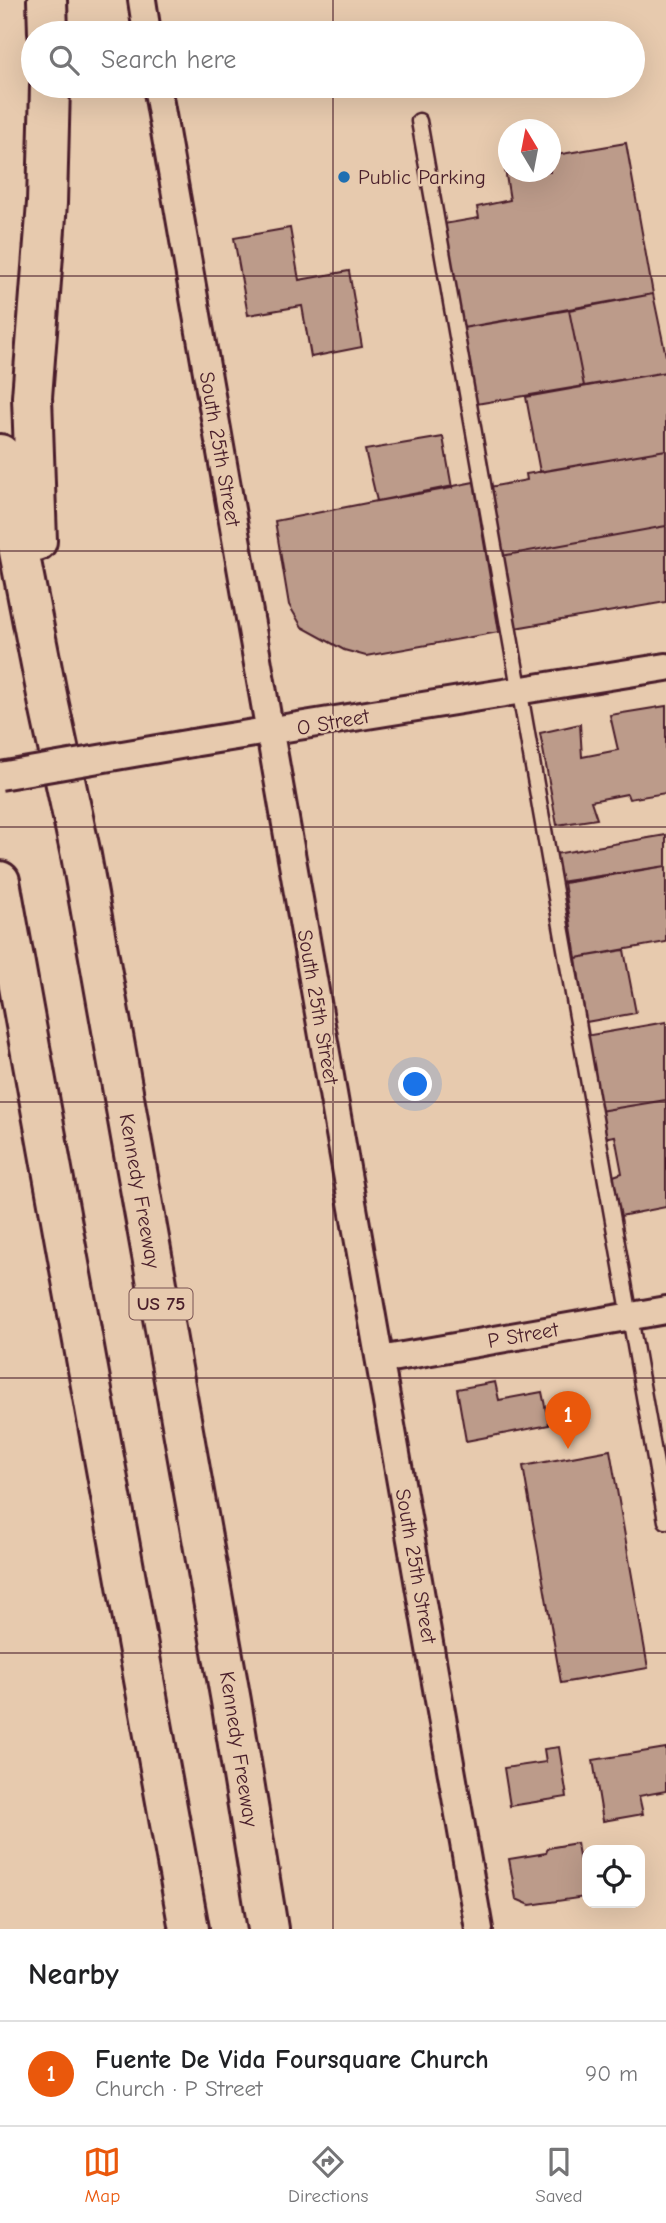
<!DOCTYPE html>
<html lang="en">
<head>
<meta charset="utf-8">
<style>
  :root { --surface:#fff; --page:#f2f2f2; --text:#202124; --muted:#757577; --line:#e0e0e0; --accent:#ea580c }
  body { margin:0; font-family:"Comic Neue",sans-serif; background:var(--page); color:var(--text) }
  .controls { position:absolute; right:21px; bottom:21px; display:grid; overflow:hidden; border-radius:14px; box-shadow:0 7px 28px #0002 }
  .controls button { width:63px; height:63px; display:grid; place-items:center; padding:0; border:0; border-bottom:2px solid var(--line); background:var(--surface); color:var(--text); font:35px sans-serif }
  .compass { position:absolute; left:498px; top:119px; width:63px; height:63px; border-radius:50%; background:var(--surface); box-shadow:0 7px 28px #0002; rotate:350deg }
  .you { position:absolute; left:416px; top:1085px; width:24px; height:24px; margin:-18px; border:5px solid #fff; border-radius:50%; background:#1a73e8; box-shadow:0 0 0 10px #1a73e833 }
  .badge { display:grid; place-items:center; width:46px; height:46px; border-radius:50%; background:var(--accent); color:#fff; font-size:23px; font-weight:700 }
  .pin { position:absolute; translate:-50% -58px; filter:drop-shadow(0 2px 4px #0008) }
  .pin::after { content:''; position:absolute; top:37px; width:24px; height:21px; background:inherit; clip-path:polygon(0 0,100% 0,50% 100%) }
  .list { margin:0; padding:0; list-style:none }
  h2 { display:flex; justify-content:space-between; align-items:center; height:91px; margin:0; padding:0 28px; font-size:30px }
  h2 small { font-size:23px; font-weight:400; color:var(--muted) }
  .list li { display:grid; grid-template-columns:46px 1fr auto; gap:21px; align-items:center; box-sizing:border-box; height:105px; padding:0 28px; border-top:2px solid var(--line) }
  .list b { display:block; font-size:26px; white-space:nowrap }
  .list p { margin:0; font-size:23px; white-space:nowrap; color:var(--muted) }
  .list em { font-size:23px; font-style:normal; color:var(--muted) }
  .icon { flex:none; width:38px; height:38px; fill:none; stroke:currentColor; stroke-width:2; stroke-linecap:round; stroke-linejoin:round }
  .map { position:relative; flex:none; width:666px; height:1929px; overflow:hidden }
  .search { position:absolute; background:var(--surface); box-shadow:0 7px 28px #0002; left:21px; right:21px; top:21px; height:77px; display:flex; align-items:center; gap:18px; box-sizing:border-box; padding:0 24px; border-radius:38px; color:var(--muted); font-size:26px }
  .sheet { height:196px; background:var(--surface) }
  nav { display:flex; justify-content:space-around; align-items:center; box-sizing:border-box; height:98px; border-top:2px solid var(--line); background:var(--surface); font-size:19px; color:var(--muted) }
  nav a { display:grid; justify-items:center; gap:4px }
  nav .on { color:var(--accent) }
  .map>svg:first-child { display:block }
</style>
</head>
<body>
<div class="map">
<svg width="666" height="1929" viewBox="0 0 666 1929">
  <rect width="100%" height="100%" fill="#e7caae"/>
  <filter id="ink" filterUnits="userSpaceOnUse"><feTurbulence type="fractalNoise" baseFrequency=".0143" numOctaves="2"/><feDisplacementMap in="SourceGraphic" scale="14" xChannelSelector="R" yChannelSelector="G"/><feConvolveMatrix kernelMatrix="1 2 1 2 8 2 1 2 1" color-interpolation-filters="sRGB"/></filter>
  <g filter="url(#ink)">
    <path fill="#bc9b8a" stroke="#4a1f2b" stroke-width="2" d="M626,143L653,294L457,329L438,225L479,218L477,207L510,200L504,163L508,162V172H550V156Z
      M290,228L299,280L349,271L362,347L311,357L302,306L248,315L234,238Z
      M653,294L666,356V372L584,386L569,310Z
      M569,310L584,386L470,405L457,329Z
      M666,372V450L540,472L526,397Z
      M443,437L452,488L377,501L365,450Z
      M666,450V526L496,557L484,488L527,480L526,474Z
      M474,482L499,632L366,656L344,650L302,627L289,605L275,521Z
      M666,526V602L509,629L496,557Z
      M666,706V793L629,799L627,794L591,801L597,819L557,825L540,733L580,724L582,757L618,750L610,715Z
      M666,835V866L559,882L555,854Z
      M666,866V942L576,958L564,883Z
      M624,950L636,1013L586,1022L576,958Z
      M666,1022V1100L599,1111L585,1036Z
      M666,1100V1207L615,1217L608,1178L622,1173L615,1136L602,1138L599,1111Z
      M495,1382L499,1400L542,1392L549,1425L466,1441L457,1389Z
      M610,1450L648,1668L561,1683L523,1466Z
      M559,1747L567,1797L510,1806L504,1768L546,1762L544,1749Z
      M666,1748V1791L639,1796L643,1814L603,1821L593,1760Z
      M577,1843L585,1897L530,1905L516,1899L509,1859L546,1853L548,1848Z"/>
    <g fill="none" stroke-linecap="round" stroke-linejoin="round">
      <defs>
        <path id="lane" d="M419,121L666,1521"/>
        <path id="street" d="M142,0L147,33
          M157,86L479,1929
          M192,743L666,667
          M380,1360L666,1310"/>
        <path id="highway" d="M47,0L48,33
          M0,454L49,705L81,855L231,1701L268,1929
          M37,541L32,397L47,203L50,86
          M0,881L189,1929"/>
      </defs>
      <use href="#lane" stroke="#4a1f2b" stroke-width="19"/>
      <use href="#street" stroke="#4a1f2b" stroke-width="32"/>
      <use href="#highway" stroke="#4a1f2b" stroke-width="44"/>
      <use href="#lane" stroke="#e7caae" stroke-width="14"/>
      <use href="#street" stroke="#e7caae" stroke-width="26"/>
      <use href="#highway" stroke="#e7caae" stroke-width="38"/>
      <defs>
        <path id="street-bridge" d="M0,776L192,743"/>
      </defs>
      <use href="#street-bridge" stroke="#4a1f2b" stroke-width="32" stroke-linecap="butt"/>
      <use href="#street-bridge" stroke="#e7caae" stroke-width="26"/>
    </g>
  </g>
  <path fill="none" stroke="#4a1f2b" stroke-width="2" stroke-opacity="0.55" d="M333,0V33M333,86V1929M0,276H666M0,551H666M0,827H666M0,1102H666M0,1378H666M0,1653H666"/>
  <circle fill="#1f6fb2" stroke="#e7caae" stroke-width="2.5" cx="344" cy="177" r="7"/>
  <g text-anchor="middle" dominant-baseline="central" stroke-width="5" stroke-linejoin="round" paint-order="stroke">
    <rect fill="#e7caae" stroke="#795252" stroke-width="2" x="129.5" y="1288.5" width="63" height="31" rx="5"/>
    <g font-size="19" font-weight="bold" fill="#4a1f2b">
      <text x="161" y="1304">US 75</text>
    </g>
    <g font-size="21" fill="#4a1f2b" stroke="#e7caae" text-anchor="start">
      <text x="358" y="177">Public Parking</text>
    </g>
    <g font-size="21" fill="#4a1f2b" stroke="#e7caae">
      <text transform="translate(220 449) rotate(80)">South 25th Street</text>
      <text transform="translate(333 722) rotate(-10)">O Street</text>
      <text transform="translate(318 1007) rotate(80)">South 25th Street</text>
      <text transform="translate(140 1191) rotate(80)">Kennedy Freeway</text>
      <text transform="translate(523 1335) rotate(-10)">P Street</text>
      <text transform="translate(416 1566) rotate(80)">South 25th Street</text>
      <text transform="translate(239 1749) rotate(81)">Kennedy Freeway</text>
    </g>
  </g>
</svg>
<div class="controls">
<button><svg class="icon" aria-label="locate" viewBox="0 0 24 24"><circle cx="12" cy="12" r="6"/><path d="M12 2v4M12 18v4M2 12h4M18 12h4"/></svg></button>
</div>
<svg class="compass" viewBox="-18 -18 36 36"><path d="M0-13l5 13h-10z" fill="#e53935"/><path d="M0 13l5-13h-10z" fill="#757577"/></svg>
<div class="you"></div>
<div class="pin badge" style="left:568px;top:1449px">1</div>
<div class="search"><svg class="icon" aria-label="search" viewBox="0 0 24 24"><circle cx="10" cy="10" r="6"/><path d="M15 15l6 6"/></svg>Search here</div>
</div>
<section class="sheet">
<h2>Nearby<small></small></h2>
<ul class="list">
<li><span class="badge">1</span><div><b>Fuente De Vida Foursquare Church</b><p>Church · P Street</p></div><em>90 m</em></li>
</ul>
</section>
<nav>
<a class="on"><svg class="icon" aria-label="map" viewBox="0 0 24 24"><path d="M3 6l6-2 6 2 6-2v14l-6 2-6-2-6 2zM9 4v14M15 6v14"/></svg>Map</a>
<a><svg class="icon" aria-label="directions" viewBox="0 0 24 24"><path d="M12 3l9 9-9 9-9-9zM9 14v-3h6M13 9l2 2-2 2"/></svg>Directions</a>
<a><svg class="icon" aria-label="saved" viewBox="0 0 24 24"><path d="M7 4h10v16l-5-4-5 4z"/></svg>Saved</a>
</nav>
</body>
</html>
